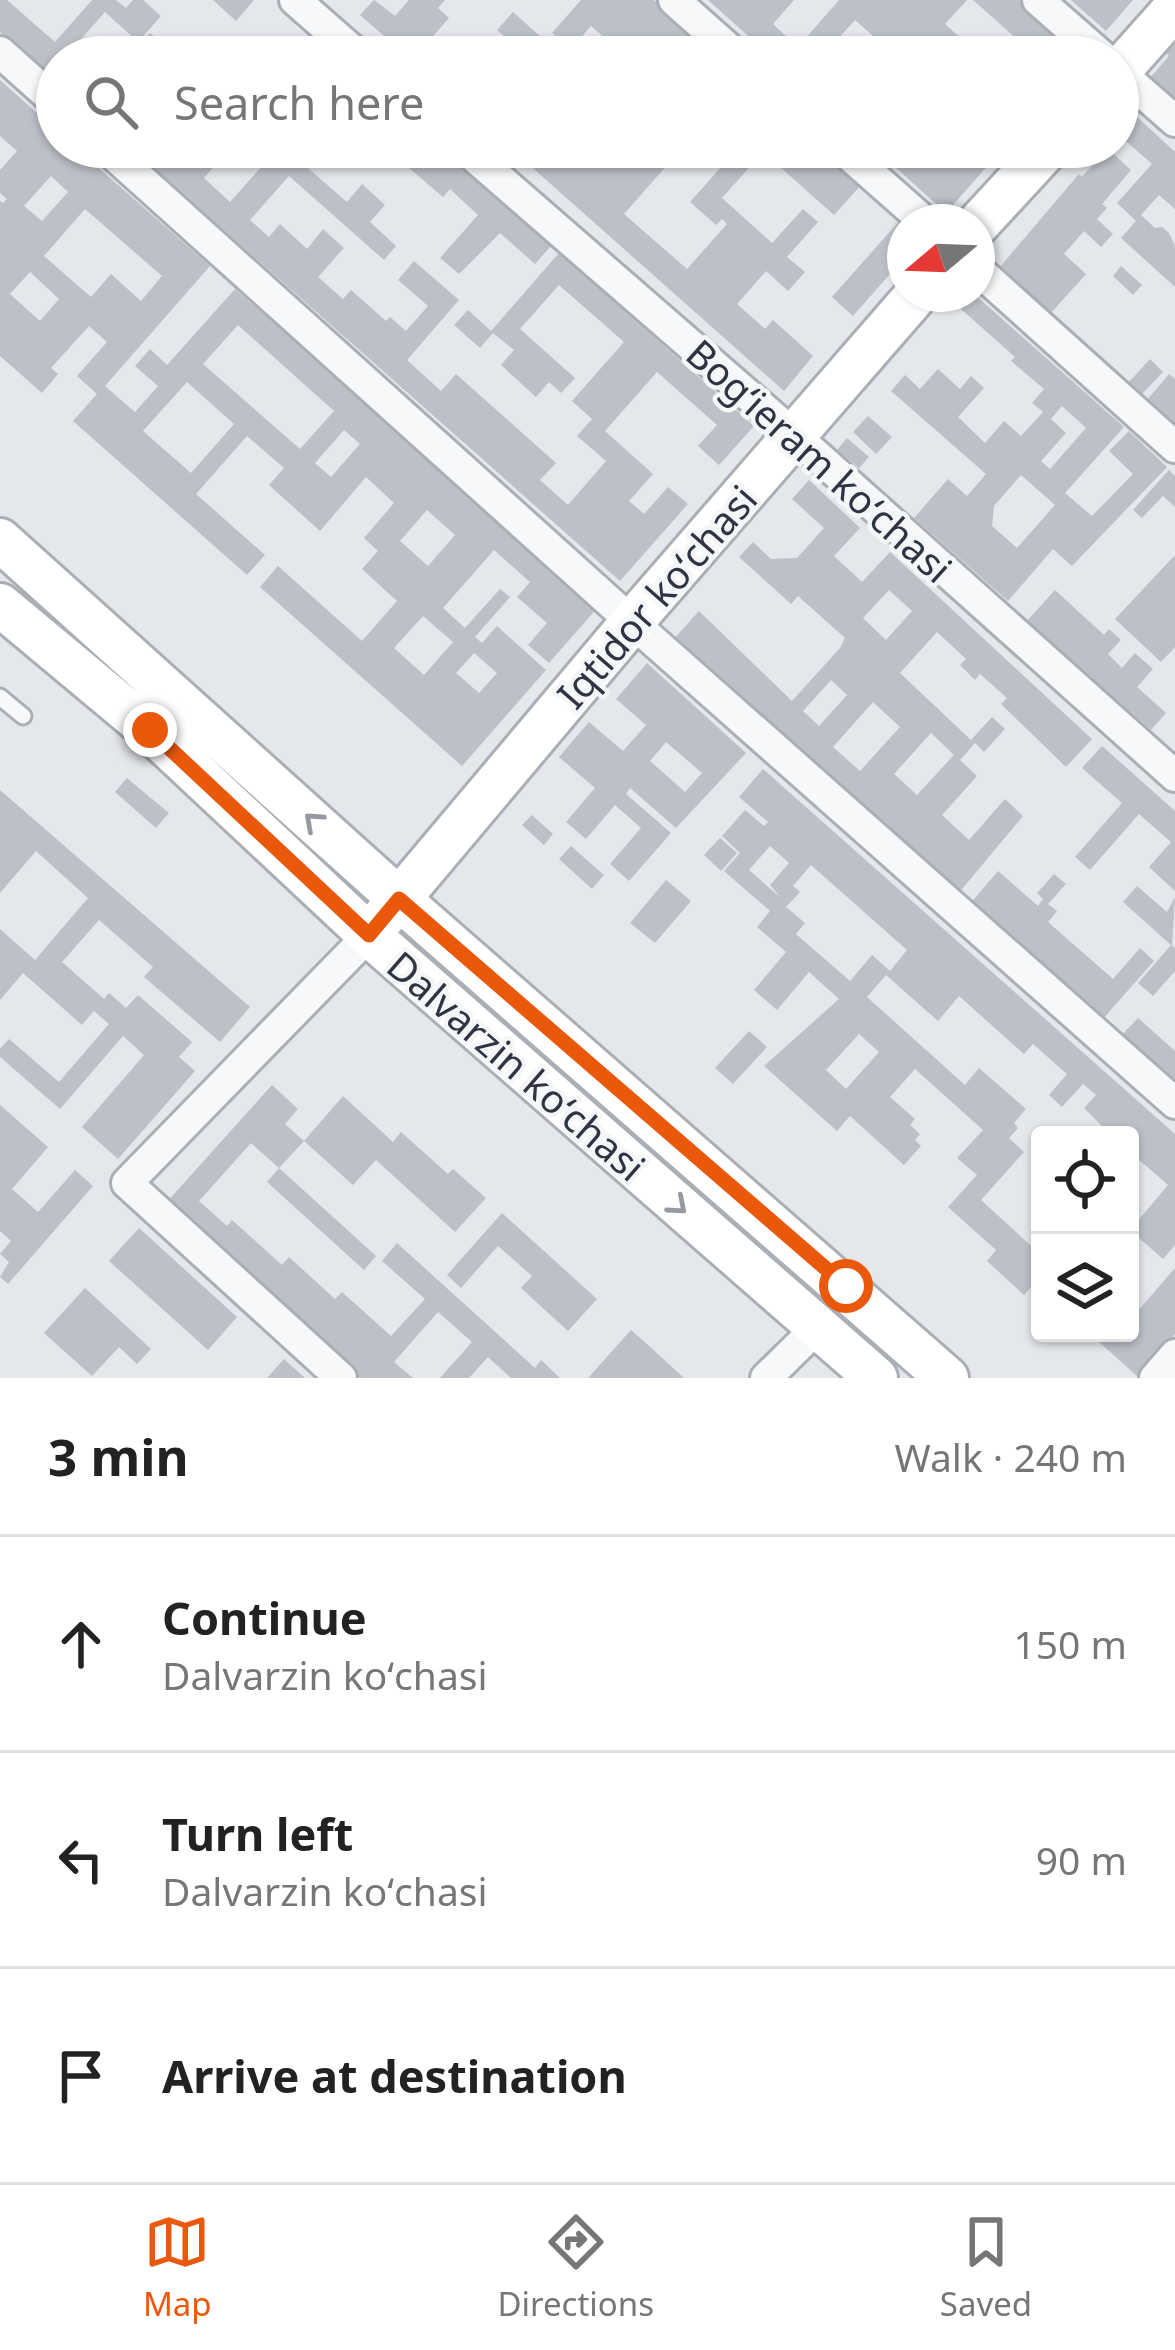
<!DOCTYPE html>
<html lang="en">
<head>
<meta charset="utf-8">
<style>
  :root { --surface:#fff; --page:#f6f6f6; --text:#222; --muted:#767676; --line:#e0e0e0; --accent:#ea580c }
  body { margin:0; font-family:"Noto Sans",sans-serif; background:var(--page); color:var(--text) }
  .controls { position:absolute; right:36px; bottom:36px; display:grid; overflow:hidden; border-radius:12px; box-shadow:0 3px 9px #0004 }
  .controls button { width:108px; height:108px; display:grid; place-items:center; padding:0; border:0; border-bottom:3px solid var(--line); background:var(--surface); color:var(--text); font:60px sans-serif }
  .compass { position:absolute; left:887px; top:204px; width:108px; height:108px; border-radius:50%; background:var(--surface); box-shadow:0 3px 9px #0004; rotate:251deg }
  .stop { position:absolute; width:36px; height:36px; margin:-27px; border:9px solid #ea580c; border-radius:50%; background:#fff }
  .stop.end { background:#ea580c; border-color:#fff; box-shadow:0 3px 12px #0008 }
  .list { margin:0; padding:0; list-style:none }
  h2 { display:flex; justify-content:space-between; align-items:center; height:156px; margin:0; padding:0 48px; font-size:51px }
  h2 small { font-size:39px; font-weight:400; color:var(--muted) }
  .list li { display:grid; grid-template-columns:78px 1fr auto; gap:36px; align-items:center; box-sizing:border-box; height:216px; padding:0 48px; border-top:3px solid var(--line) }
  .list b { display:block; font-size:45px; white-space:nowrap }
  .list p { margin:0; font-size:39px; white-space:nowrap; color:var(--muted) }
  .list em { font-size:39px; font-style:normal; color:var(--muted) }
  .icon { flex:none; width:66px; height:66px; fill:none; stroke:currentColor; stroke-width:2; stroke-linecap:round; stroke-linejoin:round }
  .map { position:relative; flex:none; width:1175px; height:1378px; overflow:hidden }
  .search { position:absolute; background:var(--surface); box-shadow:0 3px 9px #0004; left:36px; right:36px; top:36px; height:132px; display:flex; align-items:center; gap:30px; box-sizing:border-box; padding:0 42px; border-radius:66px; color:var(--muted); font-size:45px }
  .sheet { height:804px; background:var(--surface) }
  nav { display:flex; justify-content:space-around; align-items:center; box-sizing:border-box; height:168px; border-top:3px solid var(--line); background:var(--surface); font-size:33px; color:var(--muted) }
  nav a { display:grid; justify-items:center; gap:6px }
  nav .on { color:var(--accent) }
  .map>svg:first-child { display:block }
</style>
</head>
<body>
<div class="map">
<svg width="1175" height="1378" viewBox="0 0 1175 1378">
  <rect width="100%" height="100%" fill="#e4e7eb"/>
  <path fill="#bcc0c7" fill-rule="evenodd" d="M0,0H7L55,42L92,0H116L126,8L133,0H143L161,16L138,42L105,12L75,46L87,57H57V82L0,32Z
    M213,0H254L236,21Z
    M374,0L395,16L409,0H445L438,8L449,18L428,42L445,57H408L360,15Z
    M581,0H654L718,57H618L622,53L591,26L571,49L552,33Z
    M708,0H794L773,24L798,47L839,0H967L945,24L982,57H926L916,48L908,57H897L855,20L826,52L831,57H772Z
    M973,0H1019L1084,57H1020L1027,48Z
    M1071,0H1133L1106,31Z
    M513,12L559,53L555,57H528L497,30Z
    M150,33L178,57H145L136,49Z
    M320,41L338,57H306Z
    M1175,43V104L1148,80L1169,56L1166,53Z
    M0,80L57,131V147H75L210,266L105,386L135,412L158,386L135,366L150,349L167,365L235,289L599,606L549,663L528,645L547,623L517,597L530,582L494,550L443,608L465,628L500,589L510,597L475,637L482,643L497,626L546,670L462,766L260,587L278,566L362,641L397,601L362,569L378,551L364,538L394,503L366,477L320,531L269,485L284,468L247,436L196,494L265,555L247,575L73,421L97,394L77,376L107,342L89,326L51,368L58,374L42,393L0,356V201L3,203L7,199L0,193V170L17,151L0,136ZM51,176L68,192L42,221L24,206ZM85,209L162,276L141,301L111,274L91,297L44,256ZM30,272L59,299L40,321L10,294ZM238,325L334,411L300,449L203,364ZM187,382L234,424L191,473L143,431ZM344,430L360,444L331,477L315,463ZM427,510L455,535L428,566L400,541ZM423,616L453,642L424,675L394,648ZM474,653L497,673L479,693L456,673Z
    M1136,116L1175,152V209L1159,195L1141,215L1155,228L1162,227L1169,233L1175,246V287L1121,238L1136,221L1117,203L1152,164L1119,135Z
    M130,147H231L204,178L230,202L279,147H314L301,162L347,202L362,184L385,205L370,222L396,246L384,260L289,176L250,220L269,237L280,224L307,249L323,229L344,248L318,277L343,299L351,290L386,321L390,317L406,331L428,306L398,280L414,261L459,300L407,360L441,391L456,374L556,463L540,480L568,505L606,461L577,436L592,419L572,401L624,342L559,285L520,329L575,378L561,393L549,382L536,397L501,365L514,350L493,333L480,348L454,325L468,310L491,331L559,253L754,426L719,465L698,446L717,425L657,372L605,431L653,474L629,501L644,514L668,487L688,504L620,581Z
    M369,147H395L377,167L362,154Z
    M403,147H440L551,246L535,264L500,233L459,274L440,258L478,215L450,189L443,197L395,156Z
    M509,147H578L592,159L602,147H697L684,162L676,155L624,214L687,269L727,224L722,219L716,225L690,202L739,147H820L862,184L834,215L763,152L722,198L772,243L803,209L818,222L787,257L805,272L788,291L766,271L737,304L765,329L773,320L813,356L784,391Z
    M873,147H1004L946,213Z
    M1107,148L1131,170L1102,204L1107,208L1097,219L1113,234L1101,247L1084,231L1064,254L1086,274L1050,314L999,268L1079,174L1082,177Z
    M901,219L905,223V257L853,316L832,297Z
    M1121,266L1142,285L1133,295L1113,276Z
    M974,294L1124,427L1065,493L1092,516L1133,474L1109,451L1129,431L1167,467L1072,566L1053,549L1008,601L914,518L948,479L967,496L986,474L891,391L905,375L920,389L938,369L960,389L971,376L984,388L958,417L985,443L1004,421L1021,436L1043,412L1032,403L1044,389L1011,361L1015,357L961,309ZM1062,406L1086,428L1050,469L1041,461L1066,433L1051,419ZM1021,475L1055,505L1017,548L992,526L994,506Z
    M1150,359L1163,372L1142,394L1129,382Z
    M1169,374L1175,379V424L1147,400Z
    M868,416L892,437L876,454L853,432Z
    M847,438L869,457L859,468L837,450Z
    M1169,470L1175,476V507L1163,496L1142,518L1133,510Z
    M809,480L860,528L834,556L862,582L890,552L1092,739L1066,767L1001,704L1007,698L980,674L975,680L960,665L966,659L937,632L900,673L971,740L992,717L1005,729L984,752L975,743L960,760L977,776L942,815L969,840L1005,799L1023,816L957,895L817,765L813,768L731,688L673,640L699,611L792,701L840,648L845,638L798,596L791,604L739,557L753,542L771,559L797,558L824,528L792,499ZM889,590L912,611L886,640L863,618ZM831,680L847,695L819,726L803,711ZM873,702L900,727L860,771L833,747ZM931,733L954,755L917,795L894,774Z
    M1175,555V647L1161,662L1115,619Z
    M1055,590L1104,635L1109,629L1121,640L1108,654L1122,668L1135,653L1153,669L1137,687L1166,713L1151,730L1027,621Z
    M647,663L746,753L676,828L630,788L626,794L671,833L629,881L610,864L641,828L615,805L586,839L566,822L595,788L559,757L589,722L623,751L646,725L616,699ZM666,742L702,773L685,792L650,761Z
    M1102,746L1175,811V891L1149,867L1171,842L1139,814L1090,870L1075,857L1122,803L1082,768Z
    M763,769L1175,1134V1245L1163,1259L1130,1230L1168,1185L1130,1152V1135H1111L1084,1108L1096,1095L1083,1084L1062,1107L1049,1095L1067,1074L1033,1044L1024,1054L959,996L938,1021L886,975L867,997L965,1085L979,1068L1026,1109L1014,1123L1018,1128L1009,1138L1024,1152L981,1200L1040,1254V1277L1024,1295L987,1261L996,1250L948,1207L977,1175L957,1158L983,1130L915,1069L890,1097L915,1119L910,1125L920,1134L915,1140L921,1146L904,1165L850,1116L837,1131L764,1066L839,999L809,972L777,1010L754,990L786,952L757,927L770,911L724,871L740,853L722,836L745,810L764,826L768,822L739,797ZM770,846L789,863L770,885L781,898L749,870ZM811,865L907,950L890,971L872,955L850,981L796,934L805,923L786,907L800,892L793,886ZM859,1034L879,1052L846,1089L826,1070Z
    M127,778L169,813L156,828L115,792Z
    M0,790L250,1007L220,1042L144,977L153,967L99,920L62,962L104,999L109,993L126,1008L138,995L192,1042L179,1057L195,1071L118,1159L82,1127L144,1055L123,1036L60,1109L0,1057V1049L9,1039L59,1082L109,1024L94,1011L82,1025L23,973L0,1000V929L35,960L88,898L36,851L0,893Z
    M532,815L553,834L544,845L522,825Z
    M720,838L737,853L721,871L704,855Z
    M571,846L604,875L592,889L559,859Z
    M998,871L1038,906L1043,899L1037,893L1054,874L1066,884L1048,904L1057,911L1048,922L1113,979L1140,948L1154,961L1101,1021L969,905Z
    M666,880L691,901L655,943L630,923Z
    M1137,886L1167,912L1175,897L1172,946L1123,902Z
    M1171,945L1175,948V971L1153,996L1138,983Z
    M1138,1018L1175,1051V1087L1120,1037Z
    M749,1031L767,1047L733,1084L715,1068Z
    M272,1085L298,1109L285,1124L304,1141L279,1168L251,1143L199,1201L227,1226L232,1220L282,1265L289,1257L335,1299L342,1292L391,1336L425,1299L382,1261L397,1243L535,1368L541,1360L560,1378H511L488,1357L469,1378H440L472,1342L438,1312L394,1362L413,1378H360L166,1203Z
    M343,1096L393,1142L401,1132L448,1174L453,1169L486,1198L455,1232L376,1160L353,1185L304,1141Z
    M0,1105L48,1147L12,1189L38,1212L75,1170L93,1186L8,1284L0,1277L9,1262L0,1254L11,1241L0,1231Z
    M279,1168L376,1256L364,1270L267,1182Z
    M502,1213L597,1299L568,1331L521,1288L532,1276L498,1246L461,1288L447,1275Z
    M139,1228L237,1317L208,1350L109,1261Z
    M1175,1268V1334L1138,1377L1089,1333H1130V1320Z
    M85,1288L151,1349L137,1364L119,1347L92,1376L44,1333Z
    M631,1330L647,1344L684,1378H588Z
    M284,1359L305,1378H267Z"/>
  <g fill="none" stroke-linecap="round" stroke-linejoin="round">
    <defs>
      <path id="lane" d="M0,697L23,716"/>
      <path id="street" d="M295,0L360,57
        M674,0L738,57
        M1038,0L1103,57
        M0,52L57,103
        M1118,71L1175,121
        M105,147L632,622L1175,1103
        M463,147L794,435L1175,776
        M840,147L925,222
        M977,269L1175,447
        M341,1378L127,1183L369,935
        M766,1378L817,1328
        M1155,1378L1175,1355"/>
      <path id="secondary" d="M1118,72L1175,8
        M977,225L1049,147
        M0,540L399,899L947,1378
        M0,605L150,730L369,935L876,1378
        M383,918L632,622L917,294"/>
    </defs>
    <use href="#lane" stroke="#aaaeb5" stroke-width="21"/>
    <use href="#street" stroke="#aaaeb5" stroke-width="36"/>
    <use href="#secondary" stroke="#aaaeb5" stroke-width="48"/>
    <use href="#lane" stroke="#f7f8f9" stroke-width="15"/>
    <use href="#street" stroke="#f7f8f9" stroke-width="30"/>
    <use href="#secondary" stroke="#fff" stroke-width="42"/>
  </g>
  <defs><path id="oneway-chevron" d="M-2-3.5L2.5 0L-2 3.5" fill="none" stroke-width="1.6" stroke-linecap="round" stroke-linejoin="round" transform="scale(3)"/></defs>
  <g stroke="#969aa0">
    <use href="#oneway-chevron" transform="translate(313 821) rotate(-138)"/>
    <use href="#oneway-chevron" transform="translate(678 1206) rotate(41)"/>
  </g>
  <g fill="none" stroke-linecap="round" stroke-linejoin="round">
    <path stroke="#ea580c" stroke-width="15" d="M150,730L369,935L399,899L846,1286"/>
  </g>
  <g text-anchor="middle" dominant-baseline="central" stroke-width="9" stroke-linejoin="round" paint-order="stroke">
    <g font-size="39" fill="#2e3442" stroke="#f4f6f8">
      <text transform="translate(820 460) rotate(42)">Bogʻieram koʻchasi</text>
      <text transform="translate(656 596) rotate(-49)">Iqtidor koʻchasi</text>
      <text transform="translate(517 1065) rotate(41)">Dalvarzin koʻchasi</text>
    </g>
  </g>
</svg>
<div class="controls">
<button><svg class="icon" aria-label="locate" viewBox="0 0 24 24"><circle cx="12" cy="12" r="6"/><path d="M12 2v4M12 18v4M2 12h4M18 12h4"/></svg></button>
<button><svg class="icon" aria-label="layers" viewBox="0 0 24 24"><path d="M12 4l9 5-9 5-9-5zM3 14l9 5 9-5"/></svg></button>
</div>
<svg class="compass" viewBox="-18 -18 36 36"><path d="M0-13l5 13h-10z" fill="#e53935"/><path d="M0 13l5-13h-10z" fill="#767676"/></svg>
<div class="stop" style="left:846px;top:1286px"></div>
<div class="stop end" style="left:150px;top:730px"></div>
<div class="search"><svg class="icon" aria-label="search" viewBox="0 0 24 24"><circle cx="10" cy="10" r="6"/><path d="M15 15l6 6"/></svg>Search here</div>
</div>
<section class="sheet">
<h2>3 min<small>Walk · 240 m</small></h2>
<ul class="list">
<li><svg class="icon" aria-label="ahead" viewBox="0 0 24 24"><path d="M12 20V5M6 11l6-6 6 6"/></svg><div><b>Continue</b><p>Dalvarzin koʻchasi</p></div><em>150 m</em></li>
<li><svg class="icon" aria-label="left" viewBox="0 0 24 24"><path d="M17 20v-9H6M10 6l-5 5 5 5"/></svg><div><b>Turn left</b><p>Dalvarzin koʻchasi</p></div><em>90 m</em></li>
<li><svg class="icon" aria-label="arrive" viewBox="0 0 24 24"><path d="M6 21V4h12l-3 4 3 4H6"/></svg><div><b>Arrive at destination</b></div></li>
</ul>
</section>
<nav>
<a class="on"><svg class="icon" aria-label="map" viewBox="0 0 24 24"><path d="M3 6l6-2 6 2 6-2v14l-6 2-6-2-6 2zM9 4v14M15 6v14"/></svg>Map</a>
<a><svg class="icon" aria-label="directions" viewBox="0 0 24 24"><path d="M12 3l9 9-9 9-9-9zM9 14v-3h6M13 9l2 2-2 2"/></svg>Directions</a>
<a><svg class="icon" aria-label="saved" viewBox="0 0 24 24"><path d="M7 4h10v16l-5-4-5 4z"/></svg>Saved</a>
</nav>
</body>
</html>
